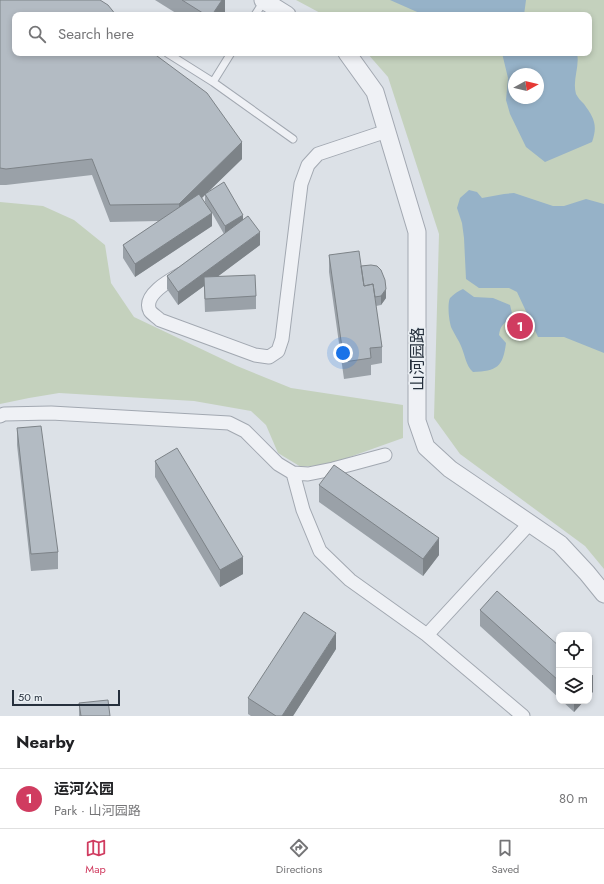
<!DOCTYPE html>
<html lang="en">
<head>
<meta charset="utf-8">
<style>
  :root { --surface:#fff; --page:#f2f2f2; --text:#202124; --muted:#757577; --line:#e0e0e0; --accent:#d03c60 }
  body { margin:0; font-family:Jost,"Noto Sans SC",sans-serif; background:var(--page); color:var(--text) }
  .controls { position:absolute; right:12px; bottom:12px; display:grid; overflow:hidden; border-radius:8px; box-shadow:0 2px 6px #0003 }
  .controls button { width:36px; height:36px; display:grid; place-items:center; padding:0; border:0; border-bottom:1px solid var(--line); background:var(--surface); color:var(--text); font:20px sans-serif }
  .compass { position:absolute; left:508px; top:68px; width:36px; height:36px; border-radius:50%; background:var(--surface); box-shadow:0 2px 6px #0003; rotate:82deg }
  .scale { position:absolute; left:12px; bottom:10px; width:108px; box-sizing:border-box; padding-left:4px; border:2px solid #26303d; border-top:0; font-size:11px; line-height:14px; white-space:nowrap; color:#26303d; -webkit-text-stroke:3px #ebf0f4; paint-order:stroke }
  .you { position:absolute; left:343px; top:353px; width:14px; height:14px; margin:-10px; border:3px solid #fff; border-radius:50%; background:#1a73e8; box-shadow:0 0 0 6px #1a73e833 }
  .badge { display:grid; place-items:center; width:26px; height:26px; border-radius:50%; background:var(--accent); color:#fff; font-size:13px; font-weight:700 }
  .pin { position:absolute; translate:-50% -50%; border:2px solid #fff; box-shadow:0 1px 4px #0006 }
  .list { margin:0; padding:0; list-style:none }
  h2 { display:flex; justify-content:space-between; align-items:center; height:52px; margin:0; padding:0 16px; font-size:17px }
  h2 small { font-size:13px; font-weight:400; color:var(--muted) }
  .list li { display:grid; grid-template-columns:26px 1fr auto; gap:12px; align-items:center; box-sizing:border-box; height:60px; padding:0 16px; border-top:1px solid var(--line) }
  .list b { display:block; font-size:15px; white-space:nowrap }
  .list p { margin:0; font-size:13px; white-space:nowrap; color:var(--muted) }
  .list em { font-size:13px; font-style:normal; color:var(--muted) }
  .icon { flex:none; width:22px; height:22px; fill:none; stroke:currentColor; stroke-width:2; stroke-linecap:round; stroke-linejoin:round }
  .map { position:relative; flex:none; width:604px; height:716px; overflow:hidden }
  .search { position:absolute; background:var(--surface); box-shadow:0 2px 6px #0003; left:12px; right:12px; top:12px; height:44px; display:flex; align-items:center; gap:10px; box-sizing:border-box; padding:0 14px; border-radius:8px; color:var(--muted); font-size:15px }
  .sheet { height:112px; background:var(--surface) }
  nav { display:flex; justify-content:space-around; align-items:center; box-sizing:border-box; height:56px; border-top:1px solid var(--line); background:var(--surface); font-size:11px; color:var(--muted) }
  nav a { display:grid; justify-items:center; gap:2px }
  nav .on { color:var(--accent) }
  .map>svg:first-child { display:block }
</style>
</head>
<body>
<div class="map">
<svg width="604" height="716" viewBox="0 0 604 716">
  <rect width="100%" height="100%" fill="#dce1e7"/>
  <path fill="#c4d1bd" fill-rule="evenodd" d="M296,0H604V569L585,546L460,454L434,418L439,234L388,77L367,53H589V15H324ZM514,74H538V98H514Z
    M0,202L43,206L74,220L105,245L111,283L134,317L237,366L291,388L403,405V438L330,464L301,467L278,453L266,425L251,411L194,401L59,393L29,398L0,404Z"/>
  <path fill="#96b2c8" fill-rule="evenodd" d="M390,0H526L524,15H424Z
    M502,53H577C580,67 572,80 576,94C578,98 581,101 584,104C594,118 598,125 592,142L545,162L526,147L510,114L506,100L508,78ZM514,74H538V98H514Z
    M469,190L477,192L482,198L504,194L514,193L553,206H564L586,199L604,204V353L564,337H538L517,292L509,288H479L466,279L464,238L462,223L457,208L460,198Z
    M463,289L474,297L493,298L510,305L512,313L510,320C503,323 500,327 499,335L506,343C503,367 497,371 473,372C466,366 465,355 461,346C459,341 455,335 452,329C449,323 447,304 450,298C454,294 458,291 463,289Z"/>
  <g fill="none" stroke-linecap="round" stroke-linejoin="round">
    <defs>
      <path id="service" d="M255,15L264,1
        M167,53L213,82L293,139
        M213,82L231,53"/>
      <path id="minor" d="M181,274C170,280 142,295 150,311C152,314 157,317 160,320L255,355L269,357L278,351L282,339L301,184L308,165L318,154L387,131
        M0,416L4,414L51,413L229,423L245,431L278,464L293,473L308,474L333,469L385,455
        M293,473L303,510L320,551L350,580L427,635L523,716
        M427,635L530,523"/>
      <path id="tertiary" d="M263,0L287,15
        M347,53L375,92L417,232V421L426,447L450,469L560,544L587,573L604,594"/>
    </defs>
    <use href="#service" stroke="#a2a8b1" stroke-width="9"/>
    <use href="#minor" stroke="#a2a8b1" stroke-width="15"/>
    <use href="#tertiary" stroke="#a2a8b1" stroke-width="19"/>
    <use href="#service" stroke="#eff1f5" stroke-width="7"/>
    <use href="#minor" stroke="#eff1f5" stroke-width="13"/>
    <use href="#tertiary" stroke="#eff1f5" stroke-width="17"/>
  </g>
  <path fill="#9aa1a8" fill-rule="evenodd" d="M0,0L15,15L242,159L208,192L243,220L260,245L217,277L256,296V309L205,312L204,286L178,305L167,289V276L224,234L212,213V226L135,277L123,258V245L159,221L110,222L92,175L6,185H0ZM205,195V202L211,212L202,198Z
    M155,0H225V12L223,15H179Z
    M329,255L361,266L386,298L381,305L376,306L382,347V363L371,365V375L344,379L329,272Z
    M17,428L58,552V569L31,571L17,445Z
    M155,461L243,574L220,587L155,477Z
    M319,485L439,555L423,576L319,502Z
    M480,610L559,646V698L480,626Z
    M336,649L293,716H251L248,714V698Z
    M562,701H584L574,712Z
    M79,703L110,716H79Z"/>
  <path fill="#7d8388" d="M222,0H225V12L223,15H212Z
    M242,142V159L179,220V204Z
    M212,213V226L135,277V264Z
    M243,215V224L225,235V226Z
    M260,232V245L205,286L204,277V286L178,305V292Z
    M386,289V298L381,305V296Z
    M439,538V555L423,576V559Z
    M243,557V574L220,587V570Z
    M336,633V649L293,716H282Z
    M593,676V692L589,696V679Z
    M574,701H584L574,712Z"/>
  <path fill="#b3bbc3" stroke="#7d8388" d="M0,0H100L108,5L116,15H15V53H153L207,93L242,142L179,204L110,205L92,159L6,169L0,168Z
    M182,0H222L212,15H206Z
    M224,182L243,215L225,226L205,194Z
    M199,194L212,213L135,264L123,245Z
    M248,216L260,232L178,292L167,276Z
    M359,251L364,286L373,284L382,347L370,348L371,358L344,362L329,255Z
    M371,265L377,266L381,270L385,280L386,289L381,296L375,297L373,284L364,286L361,266Z
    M255,275L256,296L205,299L204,277Z
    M41,426L58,552L31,554L17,428Z
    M177,448L243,557L220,570L155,461Z
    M334,465L439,538L423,559L319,485Z
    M497,591L559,646V681L480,610Z
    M304,612L336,633L282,716H276L248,698Z
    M589,673L593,676L589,679Z
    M108,700L110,716H81L79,703Z"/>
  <g text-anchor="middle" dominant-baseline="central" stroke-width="3" stroke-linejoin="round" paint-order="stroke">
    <g font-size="16" fill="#26303d" stroke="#ebf0f4">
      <text transform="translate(417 359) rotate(-90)">山河园路</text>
    </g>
  </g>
</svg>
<div class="controls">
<button><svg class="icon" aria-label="locate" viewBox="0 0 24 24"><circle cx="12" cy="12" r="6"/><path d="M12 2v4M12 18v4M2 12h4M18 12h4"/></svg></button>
<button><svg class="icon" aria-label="layers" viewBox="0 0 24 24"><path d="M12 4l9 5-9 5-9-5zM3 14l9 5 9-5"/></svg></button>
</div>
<svg class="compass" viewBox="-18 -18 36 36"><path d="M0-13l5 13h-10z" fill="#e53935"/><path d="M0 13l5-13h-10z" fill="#757577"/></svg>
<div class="scale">50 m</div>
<div class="you"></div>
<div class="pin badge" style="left:520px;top:326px">1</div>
<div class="search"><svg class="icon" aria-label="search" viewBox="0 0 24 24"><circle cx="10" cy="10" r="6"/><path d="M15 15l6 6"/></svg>Search here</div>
</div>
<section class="sheet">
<h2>Nearby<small></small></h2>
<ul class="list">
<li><span class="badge">1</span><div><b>运河公园</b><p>Park · 山河园路</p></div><em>80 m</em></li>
</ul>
</section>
<nav>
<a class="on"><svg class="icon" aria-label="map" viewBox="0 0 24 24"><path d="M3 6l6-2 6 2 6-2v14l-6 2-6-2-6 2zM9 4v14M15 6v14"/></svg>Map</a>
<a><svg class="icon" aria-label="directions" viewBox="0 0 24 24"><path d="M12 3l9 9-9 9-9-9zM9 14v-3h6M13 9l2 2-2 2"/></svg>Directions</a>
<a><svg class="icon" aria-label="saved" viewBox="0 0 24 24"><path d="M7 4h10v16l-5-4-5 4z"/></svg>Saved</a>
</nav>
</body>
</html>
